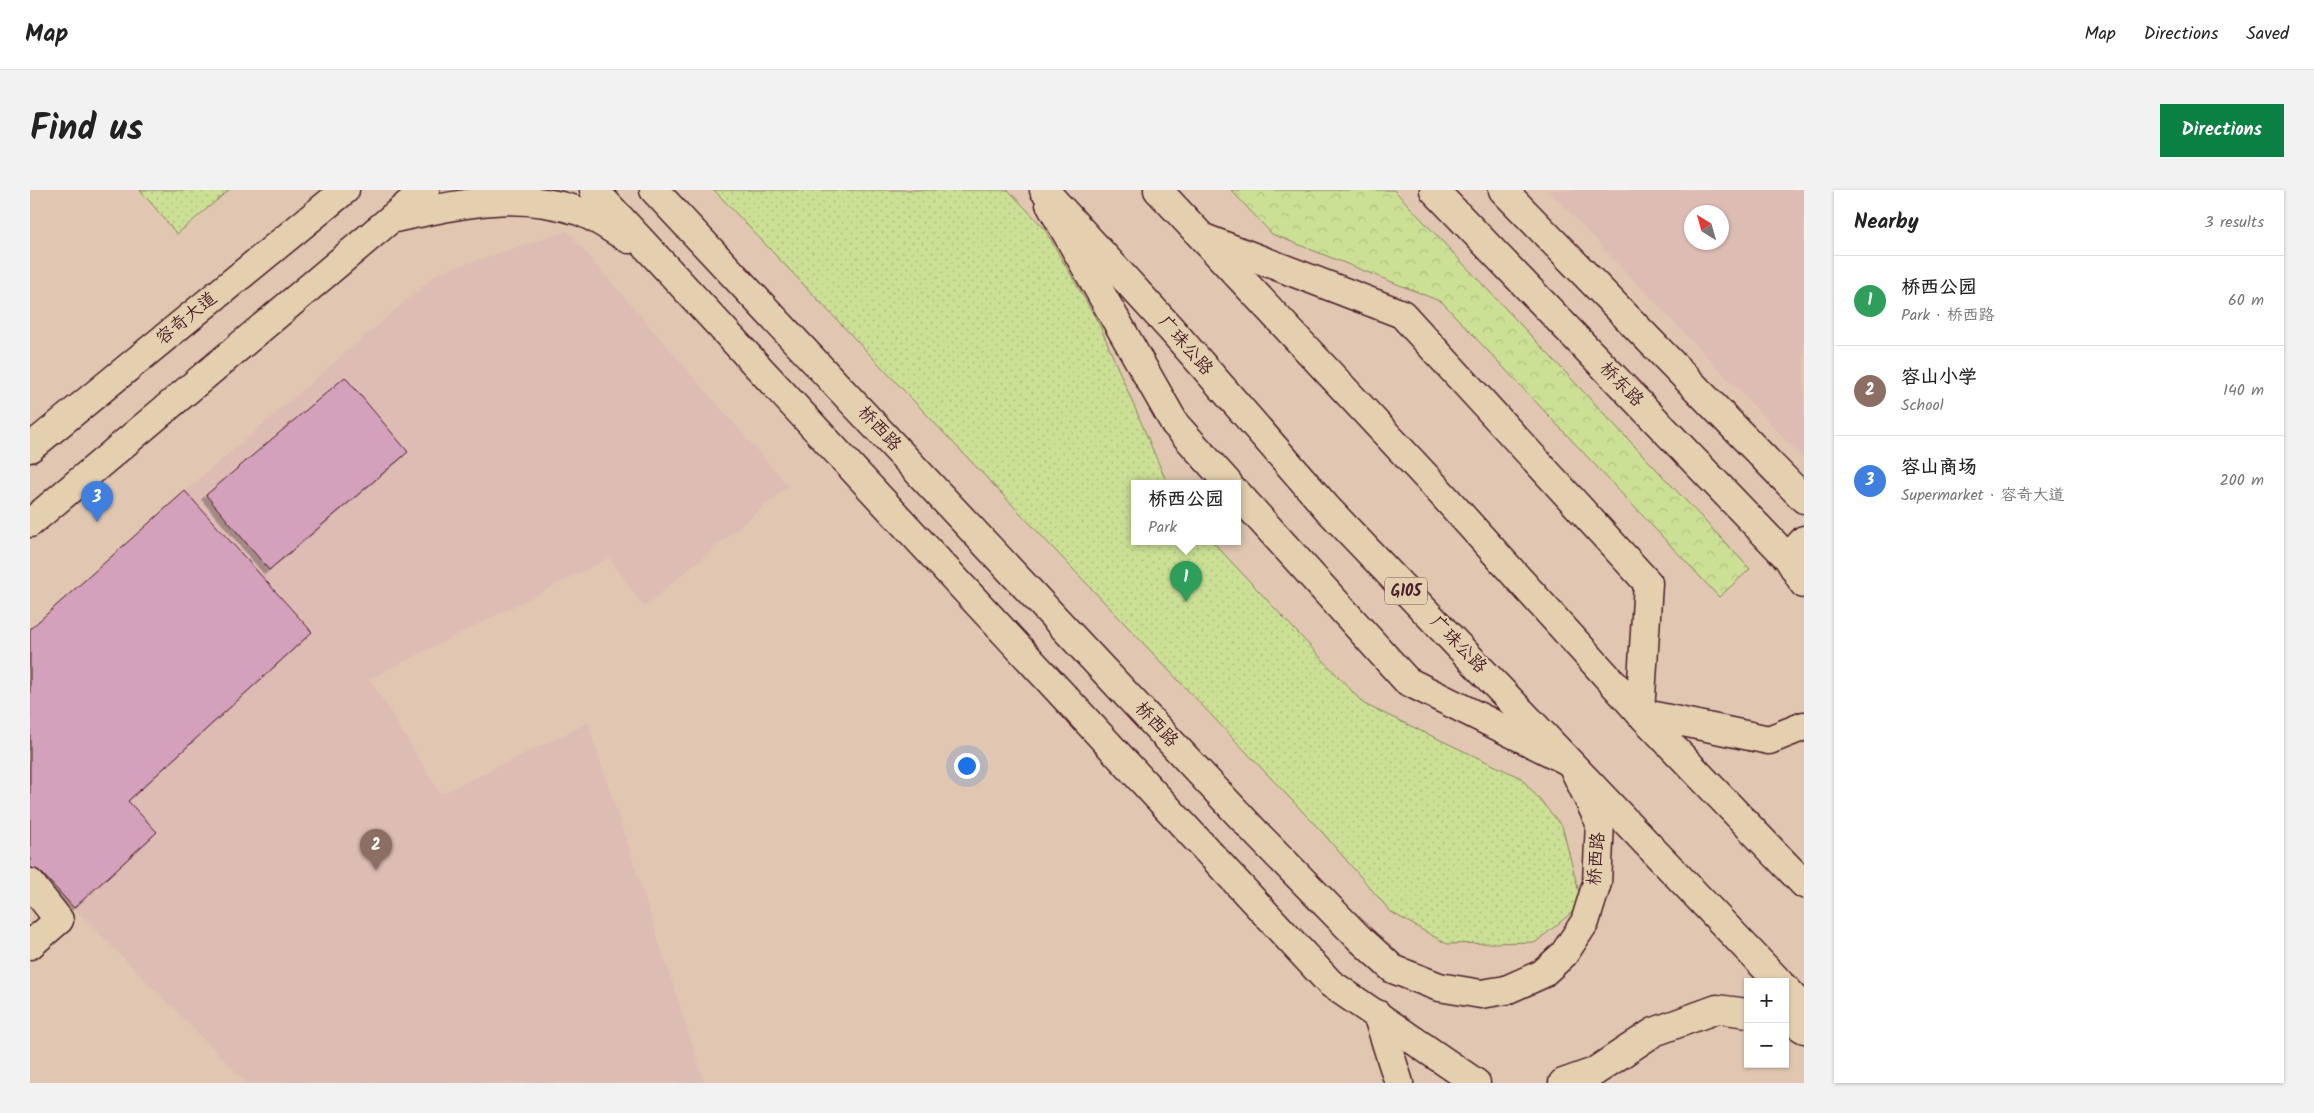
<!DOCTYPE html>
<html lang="en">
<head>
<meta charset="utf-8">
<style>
  :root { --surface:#fff; --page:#f2f2f2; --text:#222; --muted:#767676; --line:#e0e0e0; --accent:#0b8043 }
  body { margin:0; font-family:Kalam,"LXGW WenKai TC",sans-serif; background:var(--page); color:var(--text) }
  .controls { position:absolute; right:15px; bottom:15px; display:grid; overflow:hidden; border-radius:0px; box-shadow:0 1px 4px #0004 }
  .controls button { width:45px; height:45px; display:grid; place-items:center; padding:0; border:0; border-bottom:1px solid var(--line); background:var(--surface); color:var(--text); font:25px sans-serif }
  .compass { position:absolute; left:1654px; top:15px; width:45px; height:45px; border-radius:50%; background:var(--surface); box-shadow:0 1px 4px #0004; rotate:323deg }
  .you { position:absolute; left:936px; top:575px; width:18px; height:18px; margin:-12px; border:4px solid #fff; border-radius:50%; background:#1a73e8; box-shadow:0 0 0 8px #1a73e833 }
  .badge { display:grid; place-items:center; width:32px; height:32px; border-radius:50%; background:var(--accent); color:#fff; font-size:16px; font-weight:700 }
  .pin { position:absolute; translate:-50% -41px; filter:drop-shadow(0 1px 2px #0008) }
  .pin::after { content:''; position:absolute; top:26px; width:18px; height:15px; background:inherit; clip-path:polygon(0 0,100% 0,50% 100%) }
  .popup { position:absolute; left:1101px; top:290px; width:110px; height:65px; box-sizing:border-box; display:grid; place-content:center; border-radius:0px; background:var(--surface); filter:drop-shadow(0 1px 4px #0005); font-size:16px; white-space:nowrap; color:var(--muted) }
  .popup b { font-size:19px; color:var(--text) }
  .popup::after { content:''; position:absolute; left:50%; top:100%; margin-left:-10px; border:10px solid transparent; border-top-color:var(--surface) }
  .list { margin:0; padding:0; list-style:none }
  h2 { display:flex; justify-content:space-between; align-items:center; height:65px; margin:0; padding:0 20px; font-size:21px }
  h2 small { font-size:16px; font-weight:400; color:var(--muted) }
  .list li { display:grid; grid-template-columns:32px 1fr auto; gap:15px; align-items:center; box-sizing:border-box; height:90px; padding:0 20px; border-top:1px solid var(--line) }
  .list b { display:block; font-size:19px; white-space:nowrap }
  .list p { margin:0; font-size:16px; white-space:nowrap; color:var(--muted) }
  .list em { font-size:16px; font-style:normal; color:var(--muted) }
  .map { position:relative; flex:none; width:1774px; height:893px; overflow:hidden; border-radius:0px }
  header { display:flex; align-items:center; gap:30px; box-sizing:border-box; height:70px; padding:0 25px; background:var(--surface); border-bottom:1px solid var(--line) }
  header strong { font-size:24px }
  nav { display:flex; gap:28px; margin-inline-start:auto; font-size:18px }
  .intro { display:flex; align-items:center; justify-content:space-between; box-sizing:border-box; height:120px; padding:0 30px }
  h1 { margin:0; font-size:35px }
  .button { padding:12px 22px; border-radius:0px; background:var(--accent); color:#fff; font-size:18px; font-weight:700 }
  main { display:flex; gap:30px; padding:0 30px }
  aside { flex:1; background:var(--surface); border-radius:0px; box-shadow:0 1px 4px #0004 }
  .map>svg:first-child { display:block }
</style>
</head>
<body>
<header>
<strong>Map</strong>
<nav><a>Map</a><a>Directions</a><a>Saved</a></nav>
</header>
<div class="intro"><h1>Find us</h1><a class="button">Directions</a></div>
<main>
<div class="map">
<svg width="1774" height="893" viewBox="0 0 1774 893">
  <defs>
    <pattern id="forest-crowns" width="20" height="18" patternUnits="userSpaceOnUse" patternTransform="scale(1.25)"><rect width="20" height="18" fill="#cbe095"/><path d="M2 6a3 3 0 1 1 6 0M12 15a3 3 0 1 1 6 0" fill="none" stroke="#b0c081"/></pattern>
    <pattern id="park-dots" width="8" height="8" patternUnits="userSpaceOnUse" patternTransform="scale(1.25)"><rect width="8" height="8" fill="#cbe095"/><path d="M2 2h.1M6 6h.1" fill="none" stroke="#b0c081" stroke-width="1.8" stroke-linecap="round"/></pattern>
    <filter id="shadow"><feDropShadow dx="-4.5" dy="4.5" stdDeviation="0" flood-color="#0004"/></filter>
  </defs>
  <rect width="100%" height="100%" fill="#e1c7b1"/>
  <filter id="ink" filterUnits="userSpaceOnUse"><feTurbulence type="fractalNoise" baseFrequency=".02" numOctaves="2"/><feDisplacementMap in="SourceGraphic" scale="10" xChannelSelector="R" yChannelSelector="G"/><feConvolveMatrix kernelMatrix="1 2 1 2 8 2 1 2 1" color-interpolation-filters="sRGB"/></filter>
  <g filter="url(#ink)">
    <path fill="#ddbcb4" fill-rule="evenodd" d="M1518,0H1774V269ZM1662,22H1692V52H1662Z
      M537,41L758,296L614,417L579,368L340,489L411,604L558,533L675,893H217L44,718L126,642L98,611L282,442L155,301L408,83Z"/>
    <path fill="url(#forest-crowns)" stroke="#8a8060" d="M1201,0H1364L1720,379L1689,407L1412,112L1242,44Z"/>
    <path fill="url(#park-dots)" stroke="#8a8060" d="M110,0H199L147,44Z
      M684,0H978L1014,38L1069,134L1137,293H1105V351H1182L1334,514L1491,588L1532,636L1552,714L1506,752L1417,754L1361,722L1292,642Z"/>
    <path fill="#d4a1bc" stroke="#4a1f2b" filter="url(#shadow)" d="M315,187L378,262L239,380L176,305Z
      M155,301L282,442L98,611L127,642L44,718L11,682L0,693V439Z"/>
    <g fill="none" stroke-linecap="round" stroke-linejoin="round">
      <defs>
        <path id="minor" d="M1758,368L1774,350
          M0,693L29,730L0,755
          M1347,824L1369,893"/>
        <path id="secondary" d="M564,0L1300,793L1446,893
          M624,0L1229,646L1329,748L1363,779L1409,797L1451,804L1476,800L1512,784L1534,764L1555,732L1567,693L1570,633L1545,581
          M1404,0L1758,368L1774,394
          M1473,0L1774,309
          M365,28C430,14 483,0 549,21C566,27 583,40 599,49
          M0,258L315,0
          M0,333L395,0
          M1610,523L1739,550L1774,536
          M1755,827L1774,839
          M1533,893L1564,882L1624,842L1687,819L1718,823"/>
        <path id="primary" d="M1020,14L1145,234L1198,293
          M1174,48L1372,124L1618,393L1610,523
          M1207,303L1377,491L1536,570"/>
        <path id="trunk" d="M1014,0L1141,139L1297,318L1749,792
          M1128,0L1403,294L1610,523L1774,694
          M1755,798L1774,818"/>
      </defs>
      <use href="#minor" stroke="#4a1f2b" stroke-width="31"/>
      <use href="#secondary" stroke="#4a1f2b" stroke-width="31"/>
      <use href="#primary" stroke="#4a1f2b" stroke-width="31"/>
      <use href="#trunk" stroke="#4a1f2b" stroke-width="31"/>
      <use href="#minor" stroke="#e4d0ae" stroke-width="28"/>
      <use href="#secondary" stroke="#e4d0ae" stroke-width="28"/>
      <use href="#primary" stroke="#e4d0ae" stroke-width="28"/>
      <use href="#trunk" stroke="#e4d0ae" stroke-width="28"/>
    </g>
  </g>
  <g text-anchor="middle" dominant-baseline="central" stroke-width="4" stroke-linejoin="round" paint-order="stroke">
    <rect fill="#e4d0ae" stroke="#785452" stroke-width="1" x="1355" y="387.5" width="42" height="27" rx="4"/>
    <g font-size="16" font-weight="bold" fill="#4a1f2b">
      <text x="1376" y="401">G105</text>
    </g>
    <g font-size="18" fill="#4a1f2b" stroke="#e4d0ae">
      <text transform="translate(157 129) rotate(-39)">容奇大道</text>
      <text transform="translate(1155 156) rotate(49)">广珠公路</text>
      <text transform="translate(1591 195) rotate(46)">桥东路</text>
      <text transform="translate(849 239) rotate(47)">桥西路</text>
      <text transform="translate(1428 455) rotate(46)">广珠公路</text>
      <text transform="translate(1126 535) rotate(47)">桥西路</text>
      <text transform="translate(1567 669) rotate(-85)">桥西路</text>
    </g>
  </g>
</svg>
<div class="controls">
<button>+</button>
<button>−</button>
</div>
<svg class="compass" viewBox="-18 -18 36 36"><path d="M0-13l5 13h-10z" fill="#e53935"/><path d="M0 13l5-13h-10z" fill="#767676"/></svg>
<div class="you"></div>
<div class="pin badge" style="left:1156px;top:412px;background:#2e9e5b">1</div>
<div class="popup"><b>桥西公园</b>Park</div>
<div class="pin badge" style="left:346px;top:680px;background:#8d6e63">2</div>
<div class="pin badge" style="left:67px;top:332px;background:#3f7fe0">3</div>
</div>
<aside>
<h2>Nearby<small>3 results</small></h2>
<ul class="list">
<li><span class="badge" style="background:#2e9e5b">1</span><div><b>桥西公园</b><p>Park · 桥西路</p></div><em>60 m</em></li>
<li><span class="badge" style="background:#8d6e63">2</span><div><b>容山小学</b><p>School</p></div><em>140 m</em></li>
<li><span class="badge" style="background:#3f7fe0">3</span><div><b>容山商场</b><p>Supermarket · 容奇大道</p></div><em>200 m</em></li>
</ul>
</aside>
</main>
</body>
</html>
